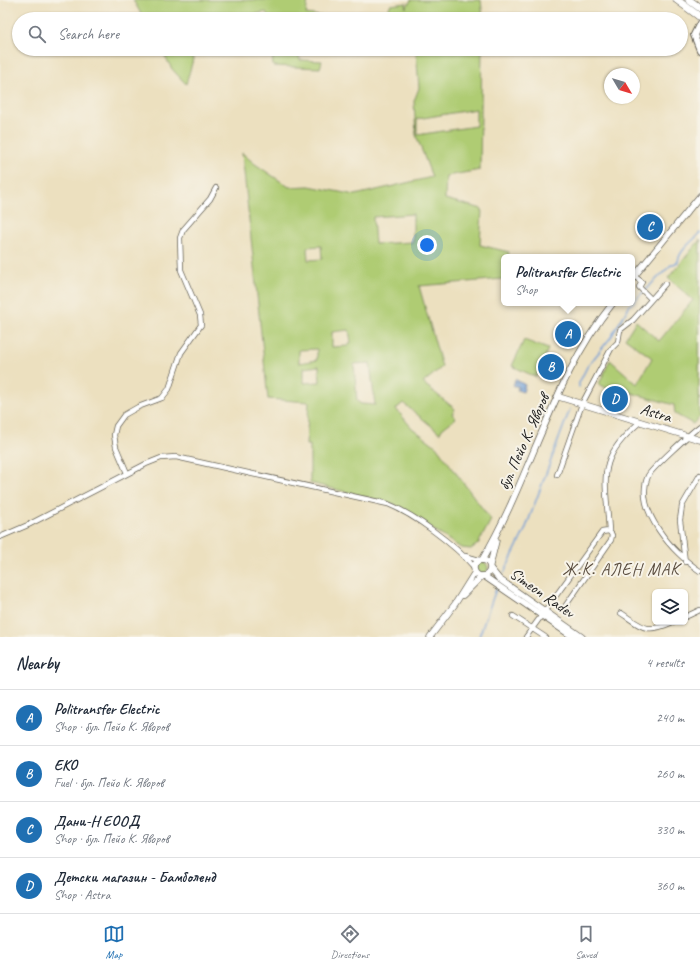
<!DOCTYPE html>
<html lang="en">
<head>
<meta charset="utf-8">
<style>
  :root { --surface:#fff; --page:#f2f2f3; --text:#1f2937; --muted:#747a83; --line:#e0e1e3; --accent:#1f6fb2 }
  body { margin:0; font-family:Caveat,sans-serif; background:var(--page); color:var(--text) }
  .controls { position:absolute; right:12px; bottom:12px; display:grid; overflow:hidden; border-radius:6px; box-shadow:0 1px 3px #0004 }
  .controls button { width:36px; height:36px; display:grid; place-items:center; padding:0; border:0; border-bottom:1px solid var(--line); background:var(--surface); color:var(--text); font:20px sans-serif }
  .compass { position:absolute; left:604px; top:68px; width:36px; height:36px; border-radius:50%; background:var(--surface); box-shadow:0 1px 3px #0004; rotate:128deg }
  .you { position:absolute; left:427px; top:245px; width:14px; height:14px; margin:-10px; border:3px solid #fff; border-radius:50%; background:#1a73e8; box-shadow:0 0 0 6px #1a73e833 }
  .badge { display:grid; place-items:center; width:26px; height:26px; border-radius:50%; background:var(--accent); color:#fff; font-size:13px; font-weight:700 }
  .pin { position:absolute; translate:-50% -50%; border:2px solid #fff; box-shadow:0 1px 4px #0006 }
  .popup { position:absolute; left:501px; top:254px; width:134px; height:52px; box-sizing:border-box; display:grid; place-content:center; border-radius:6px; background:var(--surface); filter:drop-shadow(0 1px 3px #0005); font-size:13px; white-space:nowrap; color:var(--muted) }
  .popup b { font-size:15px; color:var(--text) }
  .popup::after { content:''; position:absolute; left:50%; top:100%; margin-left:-8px; border:8px solid transparent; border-top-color:var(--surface) }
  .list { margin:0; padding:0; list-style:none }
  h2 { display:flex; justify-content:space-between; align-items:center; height:52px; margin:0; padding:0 16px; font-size:17px }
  h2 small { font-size:13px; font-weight:400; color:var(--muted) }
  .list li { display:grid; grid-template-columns:26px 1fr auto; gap:12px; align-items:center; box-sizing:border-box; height:56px; padding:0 16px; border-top:1px solid var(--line) }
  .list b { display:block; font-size:15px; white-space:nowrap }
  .list p { margin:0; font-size:13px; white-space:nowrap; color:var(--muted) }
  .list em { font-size:13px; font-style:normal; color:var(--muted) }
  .icon { flex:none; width:22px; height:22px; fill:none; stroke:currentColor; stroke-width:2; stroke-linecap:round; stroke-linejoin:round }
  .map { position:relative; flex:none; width:700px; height:637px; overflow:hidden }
  .search { position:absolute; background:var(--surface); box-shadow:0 1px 3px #0004; left:12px; right:12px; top:12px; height:44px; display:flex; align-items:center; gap:10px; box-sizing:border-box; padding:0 14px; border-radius:22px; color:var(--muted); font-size:15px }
  .sheet { height:276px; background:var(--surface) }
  nav { display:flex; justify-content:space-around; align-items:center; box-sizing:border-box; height:56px; border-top:1px solid var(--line); background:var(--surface); font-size:11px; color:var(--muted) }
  nav a { display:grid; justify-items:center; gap:2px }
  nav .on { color:var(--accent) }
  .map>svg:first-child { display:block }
</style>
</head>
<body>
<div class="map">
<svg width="700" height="637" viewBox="0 0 700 637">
  <defs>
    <pattern id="water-rules" width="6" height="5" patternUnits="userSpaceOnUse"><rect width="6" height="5" fill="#6e9cd6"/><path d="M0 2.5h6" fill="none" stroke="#5a7ead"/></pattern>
  </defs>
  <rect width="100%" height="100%" fill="#f7f3e8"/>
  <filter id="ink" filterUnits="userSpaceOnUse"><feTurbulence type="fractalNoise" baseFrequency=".025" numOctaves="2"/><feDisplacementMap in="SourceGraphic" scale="8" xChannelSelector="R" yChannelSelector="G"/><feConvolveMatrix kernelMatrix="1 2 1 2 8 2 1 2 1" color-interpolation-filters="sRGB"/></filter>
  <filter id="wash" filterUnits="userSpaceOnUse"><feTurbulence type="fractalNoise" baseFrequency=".012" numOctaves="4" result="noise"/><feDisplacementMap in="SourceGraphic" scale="16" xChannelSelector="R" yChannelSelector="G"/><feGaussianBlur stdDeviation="0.9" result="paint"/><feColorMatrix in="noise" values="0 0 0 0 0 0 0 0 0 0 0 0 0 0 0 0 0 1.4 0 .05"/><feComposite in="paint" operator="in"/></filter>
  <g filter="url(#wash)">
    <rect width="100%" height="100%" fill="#ece0bf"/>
    <path fill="#afcc73" stroke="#667448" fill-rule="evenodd" d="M133,0H308L306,14L328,17L326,19H270L266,12L235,19H144Z
      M411,0H481L483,19H396V16L388,12L390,5L407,3L405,6L406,8Z
      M161,49H196L186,84L172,69Z
      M272,49H301L298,51L300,60L322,61L320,68L273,66Z
      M416,49H482L480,170L446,176L445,199L482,209L480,245L509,252L508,257H504L503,279L419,286L442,367L423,383L455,409L452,414L456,418L442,429L440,433L403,403L396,409L412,428L436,446L491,520L478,544L471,549L461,548L394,504L310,483V445H306L309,402L268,399L242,153L255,164L289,187L309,186L355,195L432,177L416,135L414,101L419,88ZM476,109V126L417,135V119ZM413,214V242L375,244L373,217ZM321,246L322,259L308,260L307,247ZM349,330L351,342L348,346L332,347V332ZM317,349V360L299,363V350ZM370,363L375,405L361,404L357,401L354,364ZM319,366L320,382L304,383V368Z
      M700,240L699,389L700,417L693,424L675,414L674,405L621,390L619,395L599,384L610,360L637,384L652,358L625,338L636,321L659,341L693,300L668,278Z
      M524,340L548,349L536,377L512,366Z
      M476 568a6 6 0 1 1 12 0a6 6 0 1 1-12 0Z"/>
    <path fill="url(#water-rules)" stroke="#455c79" d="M515,379L525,385L523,392L517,390L518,386H513Z"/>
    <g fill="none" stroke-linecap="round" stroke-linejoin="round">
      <path stroke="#6e9cd6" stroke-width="1.5" d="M579,387V383L587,367L611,337L630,305L671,265L678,262C679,250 692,242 700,233
        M504,573L525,530L570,409
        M479,637L496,589"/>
    </g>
  </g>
  <g filter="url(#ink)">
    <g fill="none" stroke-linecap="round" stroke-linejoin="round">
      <defs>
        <path id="minor" d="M634,276L642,282L639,287L651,299
          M700,426C692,432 651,469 648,476C633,510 675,555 700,571
          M127,473L116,447L114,435L116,426L124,415L138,407L162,398L169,389L181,353L201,325L200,315L181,270L180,238L183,230L210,199L216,188
          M557,475L582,404L611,349L618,342L620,330L633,320L665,284
          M609,531C606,477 595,460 640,422
          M0,537L28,525L146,464L161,458L176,457L388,504C415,515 455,545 474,567
          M465,556L479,560
          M685,562L680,520L682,506L700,475
          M621,613C644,628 646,634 673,622
          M513,616L545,637
          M685,617L700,610
          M526,637L602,532L609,531L612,535L611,540L564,608"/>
        <path id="tertiary" d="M632,279L700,196
          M559,397L700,440
          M474 568a8 8 0 1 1 16 0a8 8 0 1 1-16 0Z
          M482,560C531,478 552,378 613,303
          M490,565L496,541
          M490,568L499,579L582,637
          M484,576L573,637
          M463,595L482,576
          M430,637L455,604L475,572"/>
        <path id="secondary" d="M700,23L694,35L700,50"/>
        <path id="primary" d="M677,0L700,17
          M689,0L700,8"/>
      </defs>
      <use href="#minor" stroke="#656155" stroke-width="6"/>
      <use href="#tertiary" stroke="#656155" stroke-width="7"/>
      <use href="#secondary" stroke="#656155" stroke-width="8"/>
      <use href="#primary" stroke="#656155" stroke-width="8"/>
      <use href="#minor" stroke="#fff" stroke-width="4.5"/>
      <use href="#tertiary" stroke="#fff" stroke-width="5.5"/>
      <use href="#secondary" stroke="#fff" stroke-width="6"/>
      <use href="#primary" stroke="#fff" stroke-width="7"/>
    </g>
  </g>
  <g text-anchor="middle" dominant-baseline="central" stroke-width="4" stroke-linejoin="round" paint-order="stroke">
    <g font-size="16" fill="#1c1c1c" stroke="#f7f3e8">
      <text transform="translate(656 413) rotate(17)">Astra</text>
      <text transform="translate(524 442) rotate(-66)">бул. Пейо К. Яворов</text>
      <text transform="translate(542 593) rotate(35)">Simeon Radev</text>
    </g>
    <g font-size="17" letter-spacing="1" fill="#5b4e40" stroke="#f7f3e8">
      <text x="621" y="569">Ж.К. АЛЕН МАК</text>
    </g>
  </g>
</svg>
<div class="controls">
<button><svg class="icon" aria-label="layers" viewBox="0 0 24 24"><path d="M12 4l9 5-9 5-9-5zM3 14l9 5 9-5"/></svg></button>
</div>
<svg class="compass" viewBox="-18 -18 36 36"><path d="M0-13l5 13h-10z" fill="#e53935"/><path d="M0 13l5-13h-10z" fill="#747a83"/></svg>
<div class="you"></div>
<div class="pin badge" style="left:568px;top:334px">A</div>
<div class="popup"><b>Politransfer Electric</b>Shop</div>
<div class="pin badge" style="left:551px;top:367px">B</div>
<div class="pin badge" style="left:650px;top:227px">C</div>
<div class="pin badge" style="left:615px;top:399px">D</div>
<div class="search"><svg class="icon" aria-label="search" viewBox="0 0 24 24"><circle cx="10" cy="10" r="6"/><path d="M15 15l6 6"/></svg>Search here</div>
</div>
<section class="sheet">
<h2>Nearby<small>4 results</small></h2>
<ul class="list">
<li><span class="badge">A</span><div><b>Politransfer Electric</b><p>Shop · бул. Пейо К. Яворов</p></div><em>240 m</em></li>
<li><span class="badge">B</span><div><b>EKO</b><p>Fuel · бул. Пейо К. Яворов</p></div><em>260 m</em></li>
<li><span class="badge">C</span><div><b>Дани-Н ЕООД</b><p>Shop · бул. Пейо К. Яворов</p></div><em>330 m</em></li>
<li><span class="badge">D</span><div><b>Детски магазин - Бамболенд</b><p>Shop · Astra</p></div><em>360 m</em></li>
</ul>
</section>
<nav>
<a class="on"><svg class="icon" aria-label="map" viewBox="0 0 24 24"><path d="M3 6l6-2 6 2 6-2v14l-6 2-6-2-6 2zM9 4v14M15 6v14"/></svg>Map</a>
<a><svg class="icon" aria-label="directions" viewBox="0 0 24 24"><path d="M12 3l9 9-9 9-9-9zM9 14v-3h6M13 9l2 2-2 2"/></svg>Directions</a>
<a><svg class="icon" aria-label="saved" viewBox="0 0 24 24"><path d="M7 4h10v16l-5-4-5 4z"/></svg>Saved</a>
</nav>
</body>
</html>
